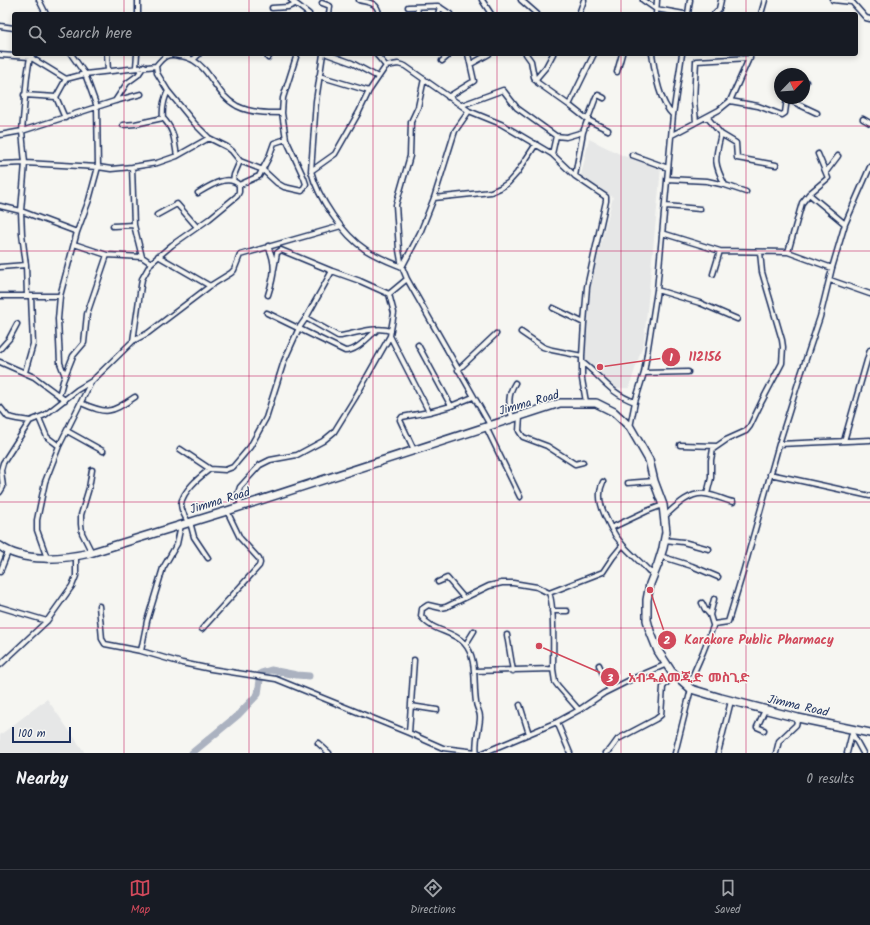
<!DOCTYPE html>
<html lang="en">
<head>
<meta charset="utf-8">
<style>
  :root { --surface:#171b24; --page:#242831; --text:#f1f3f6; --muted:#9ea1a6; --line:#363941; --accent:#d1495b }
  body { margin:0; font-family:Kalam,"Noto Sans Ethiopic",sans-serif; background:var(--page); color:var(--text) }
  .compass { position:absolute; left:774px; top:68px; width:36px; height:36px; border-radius:50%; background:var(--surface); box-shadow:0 2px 6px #0003; rotate:65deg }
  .scale { position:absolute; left:12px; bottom:10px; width:59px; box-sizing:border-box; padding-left:4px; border:2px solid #1b2f5e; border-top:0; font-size:11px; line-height:14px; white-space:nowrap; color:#1b2f5e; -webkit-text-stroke:3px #f6f6f2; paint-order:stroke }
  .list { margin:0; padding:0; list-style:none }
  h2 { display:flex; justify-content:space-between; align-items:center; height:52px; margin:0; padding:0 16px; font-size:17px }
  h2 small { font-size:13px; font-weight:400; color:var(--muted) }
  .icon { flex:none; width:22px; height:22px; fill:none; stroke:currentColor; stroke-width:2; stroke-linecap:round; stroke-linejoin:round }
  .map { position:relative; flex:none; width:870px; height:753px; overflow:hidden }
  .search { position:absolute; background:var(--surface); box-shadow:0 2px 6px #0003; left:12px; right:12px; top:12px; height:44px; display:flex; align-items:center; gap:10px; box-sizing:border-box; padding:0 14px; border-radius:4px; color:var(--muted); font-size:15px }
  .sheet { height:116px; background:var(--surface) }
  nav { display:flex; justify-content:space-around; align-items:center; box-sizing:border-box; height:56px; border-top:1px solid var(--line); background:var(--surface); font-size:11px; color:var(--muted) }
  nav a { display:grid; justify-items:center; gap:2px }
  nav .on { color:var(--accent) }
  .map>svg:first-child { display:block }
</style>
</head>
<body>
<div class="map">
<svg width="870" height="753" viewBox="0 0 870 753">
  <rect width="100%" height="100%" fill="#f6f6f2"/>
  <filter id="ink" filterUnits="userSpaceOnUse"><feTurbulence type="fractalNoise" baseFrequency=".025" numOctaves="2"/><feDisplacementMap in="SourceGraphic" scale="8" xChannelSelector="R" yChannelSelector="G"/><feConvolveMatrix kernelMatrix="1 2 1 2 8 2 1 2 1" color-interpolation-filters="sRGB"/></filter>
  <g filter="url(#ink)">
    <path fill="#e6e7e7" d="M589,139L624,156L661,168L644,341L629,388H606L585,362L590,286L613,197L580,180Z
      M47,699L85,753H0V735Z"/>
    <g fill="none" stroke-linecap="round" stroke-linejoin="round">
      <path stroke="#abb2c0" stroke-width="7" d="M192,753L238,715L258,694L261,673L271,670L297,675L309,676"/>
      <defs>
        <path id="minor" d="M39,0L46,14
          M291,0L309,14
          M359,0C370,3 377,2 379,14
          M482,0L491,14
          M521,0L537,14
          M643,0L656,9L684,14
          M833,0L852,2L866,18L870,19
          M322,3L330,6L329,14
          M408,7L438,6L450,14
          M272,8L288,7L295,4
          M138,14V0
          M417,14L418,7
          M438,14L440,7
          M579,14L584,0
          M656,14L657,0
          M688,14L690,0
          M714,14L719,9L721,0
          M761,14L765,0
          M0,26L14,28
          M107,54L108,71
          M327,54L352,63L378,77
          M376,54L386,66L398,64L405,66L469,111L501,124L552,154L575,176L606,197V201L587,287L584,323L582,356V379L586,402
          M526,54L531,61L534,77L538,83L569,105L588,120L608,130
          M652,54C655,72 659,102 673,115
          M0,55L30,57L66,79L85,74L156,66L157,73L168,91L195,124L209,138L227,147L232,151L240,161L263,170L277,183L284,187L302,191L306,184L304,178L286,139L282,113L283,98L297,54
          M268,58L271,54
          M193,60L199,54
          M442,61L450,54
          M471,64L489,54
          M156,66C163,57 167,53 179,56C183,56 189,58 193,60C212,71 215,94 237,106C251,113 267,113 282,113
          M386,66L369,91L359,112L335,154L311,171C318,198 343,235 366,250C377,257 390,262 402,267
          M136,67L137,54
          M617,72L622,54
          M319,76L369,91
          M424,79L418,107L411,122L410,156L396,205L399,250L402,267L407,279L490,425
          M535,80L546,67L553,54
          M804,82H806
          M24,95L56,97
          M56,97L65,118
          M56,97L66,79
          M448,97L474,81L468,54
          M787,99L817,113
          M115,101L141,94
          M730,101L758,106L782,115L785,113L787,98
          M462,105L503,90L517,108L556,136L566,137L583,132
          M569,105L594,54
          M707,117L721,134L736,143L737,158L776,165
          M163,118C162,108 163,101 168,91
          M863,119L870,123
          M696,122L694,101L696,61L750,58
          M123,125L135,124L163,118C175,131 174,140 177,156
          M721,134C715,159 713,162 725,185
          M0,135L22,131L115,101L127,83L138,75L144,66
          M672,135L719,110L730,101L751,54
          M552,154L556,136
          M632,155L668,168
          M0,164L25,163L98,167L111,169L132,167L157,163L177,156L209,138
          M132,167L134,225L142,257
          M311,171L316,101L323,54
          M826,172L838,156
          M575,176L583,132L596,97L598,95L604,98
          M667,179L707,181L725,185L746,192
          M233,181L234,175L240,161
          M239,185L259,176L269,157L274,143L286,139
          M809,194L845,224
          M434,198L491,192L500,188L508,183L517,173L536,144
          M0,206L21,211L77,232
          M666,206L700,209
          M157,215L177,204L197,227
          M113,226L134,225
          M662,233L720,251L788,252L832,268
          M74,244L107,255L142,257L151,263
          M268,246C277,265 274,276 268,295
          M788,252L802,203L809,194L828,178L818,154
          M158,256L210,286
          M0,267L26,265
          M402,267L420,233L434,198L455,131L469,111
          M274,269L277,253L281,250L332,271L360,281L389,294L407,279
          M713,274L720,251
          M830,280L870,294
          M657,290L700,303L737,319
          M0,296H60
          M27,296L26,265L22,234L21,211L25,163L22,131L27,76L30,57L33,54
          M553,308L584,323
          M267,313L345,351C357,351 367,338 376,331
          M306,318L338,336H341C356,333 377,326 391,331
          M521,332L543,347L552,350L582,356
          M390,336L429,412
          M133,341L142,279L151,263L172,245L209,219L237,196L239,192V185C228,173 208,187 198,193
          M418,345L451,406
          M0,349L9,339L17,324
          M0,362L34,377L65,400
          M582,362C602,377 609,393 635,402
          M458,370L496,334
          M25,372L33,344L31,296
          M644,373L688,372
          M65,376L60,363L58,319L60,296L77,232L89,200L98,167L97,107L85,74L71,54
          M59,396L63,381L73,356L84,343L87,314L107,255
          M81,403C109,415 110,413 135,397
          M0,407L8,417L17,419L30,421L45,415L77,390L92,381L133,341L148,333L210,286L231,273L234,270L240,255L341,226
          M520,416L519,431L523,437L547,446L575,464L583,462
          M39,418L47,437L59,446
          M512,418C509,404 507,396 515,383
          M486,427L520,497
          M630,427L635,402L644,373L657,290L673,115L682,54
          M67,431L103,451
          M844,441L870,350
          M779,444L870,440
          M680,445L716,446
          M180,449L210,469
          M414,450L400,420L402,417L429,412L451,406L473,397
          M770,474L870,496
          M603,482C595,498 604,514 611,528
          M628,483L654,481
          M0,492L3,487L1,470L3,463L30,421
          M707,494L711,478V460L713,449L726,440L746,431L750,426L762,401L782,363L783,347L782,340L762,272L760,252
          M241,506L238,493L240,487L260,465L270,460L297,455L323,441L334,432L355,398L390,336L394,313L389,294
          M664,517C675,507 689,492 705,494C715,495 724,500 733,502
          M188,522C185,516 181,511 181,504C183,490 200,477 210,469L225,470L233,467L250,447L266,418L284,361L299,328L306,318L332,271
          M190,522L194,537L208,558
          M664,540L683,542L709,549
          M92,553L82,533L81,524V515L89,488L92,470
          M660,556L692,566L718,577
          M47,558L37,530V520L45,482L59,446L91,382
          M0,572L8,552
          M654,573L649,571C636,557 620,546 611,528L647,511L663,505
          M438,582L447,578L464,598
          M549,593L603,572L613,557L622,546
          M702,603L705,609L710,615L713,625
          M99,606L102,639L105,644L141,651L182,663L211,669L276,679L409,733L443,748L476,752
          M0,607L47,621
          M552,611H567
          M710,615L714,599
          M202,629L259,566L260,563L259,559L240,538L227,511
          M507,635L513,671
          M466,644L474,631
          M141,651L147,621L163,568L177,544L181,525
          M0,665L47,621L72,586L76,576V556
          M599,665L610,690
          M553,669L555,682L558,686L579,710
          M474,671L553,669C553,653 555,605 549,593L537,587L513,583H502L489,586L446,607L441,608L428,605L422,609L421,616C432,632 452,630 464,643C478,658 473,684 476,702C476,707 480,711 480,717C480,729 474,741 477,753
          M688,686L703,652L714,624L728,622L744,569L779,444L798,383L820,317L832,268L845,224L870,167
          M520,705L529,734
          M411,706L437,710
          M557,722L570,753
          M764,730L757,727L765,710
          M409,733L414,660
          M852,733L863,753
          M318,743L329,753
          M483,753L557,722L579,710L604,693L632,679L667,664
          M605,753L610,750L618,739L656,719L661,715L663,687L675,674
          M675,753L691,689
          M718,753L731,701
          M776,753L779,741L796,725L798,718
          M847,753L853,729"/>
        <path id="trunk" d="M0,546C23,563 64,559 90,553L227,511L560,403H596L614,412L630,427L649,460L654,481L663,505L666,532L663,548L658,564L650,584L647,600V620L650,631L658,651L671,671L691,689L721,698L798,718L870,733"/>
      </defs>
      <use href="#minor" stroke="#1b2f5e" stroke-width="7"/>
      <use href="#trunk" stroke="#1b2f5e" stroke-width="10"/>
      <use href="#minor" stroke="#f6f6f2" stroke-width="4"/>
      <use href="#trunk" stroke="#f6f6f2" stroke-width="7"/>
    </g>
  </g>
  <path fill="none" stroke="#c2185b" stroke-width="1" stroke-opacity="0.55" d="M124,0V14M249,0V14M373,0V14M497,0V14M621,0V14M746,0V14M124,54V753M249,54V753M373,54V753M497,54V753M621,54V753M746,54V753M0,126H870M0,251H870M0,376H870M0,502H870M0,628H870"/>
  <g text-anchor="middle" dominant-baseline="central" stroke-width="3" stroke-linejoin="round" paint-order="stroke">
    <g font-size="12" fill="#1b2f5e" stroke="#f6f6f2">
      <text transform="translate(529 403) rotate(-16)">Jimma Road</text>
      <text transform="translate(220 501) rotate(-17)">Jimma Road</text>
      <text transform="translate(798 706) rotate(13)">Jimma Road</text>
    </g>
  </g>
  <path fill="none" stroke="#d1495b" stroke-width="1.5" d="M600 367L671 357M650 590L667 640M539 646L610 677"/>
  <g fill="#d1495b" stroke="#f6f6f2" stroke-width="1.5">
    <circle cx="600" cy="367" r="4"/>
    <circle cx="650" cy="590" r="4"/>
    <circle cx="539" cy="646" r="4"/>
    <circle cx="671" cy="357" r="10"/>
    <circle cx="667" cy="640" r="10"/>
    <circle cx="610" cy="677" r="10"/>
  </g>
  <g font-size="12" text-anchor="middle" font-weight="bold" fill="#fff">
    <text x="671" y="361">1</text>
    <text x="667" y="644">2</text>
    <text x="610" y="682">3</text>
  </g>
  <g font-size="13" text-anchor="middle" font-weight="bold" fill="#d1495b" stroke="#f6f6f2" stroke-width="3" stroke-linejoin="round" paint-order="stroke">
    <text x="705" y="361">112156</text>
    <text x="759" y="644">Karakore Public Pharmacy</text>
    <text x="689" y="682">አብዱልመጂድ መስጊድ</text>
  </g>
</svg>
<svg class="compass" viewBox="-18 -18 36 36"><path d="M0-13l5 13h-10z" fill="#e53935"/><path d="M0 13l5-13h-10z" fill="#9ea1a6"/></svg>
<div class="scale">100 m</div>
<div class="search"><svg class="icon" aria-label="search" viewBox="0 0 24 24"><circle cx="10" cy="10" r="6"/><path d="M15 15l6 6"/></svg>Search here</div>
</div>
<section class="sheet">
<h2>Nearby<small>0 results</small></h2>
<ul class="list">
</ul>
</section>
<nav>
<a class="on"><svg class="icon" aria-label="map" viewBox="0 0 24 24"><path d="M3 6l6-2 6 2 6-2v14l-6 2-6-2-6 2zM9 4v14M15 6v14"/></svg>Map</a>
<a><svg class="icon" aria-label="directions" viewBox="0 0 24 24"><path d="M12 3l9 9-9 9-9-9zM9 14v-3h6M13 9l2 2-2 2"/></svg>Directions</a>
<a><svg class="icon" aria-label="saved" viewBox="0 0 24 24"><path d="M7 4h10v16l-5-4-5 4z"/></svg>Saved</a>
</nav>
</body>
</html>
